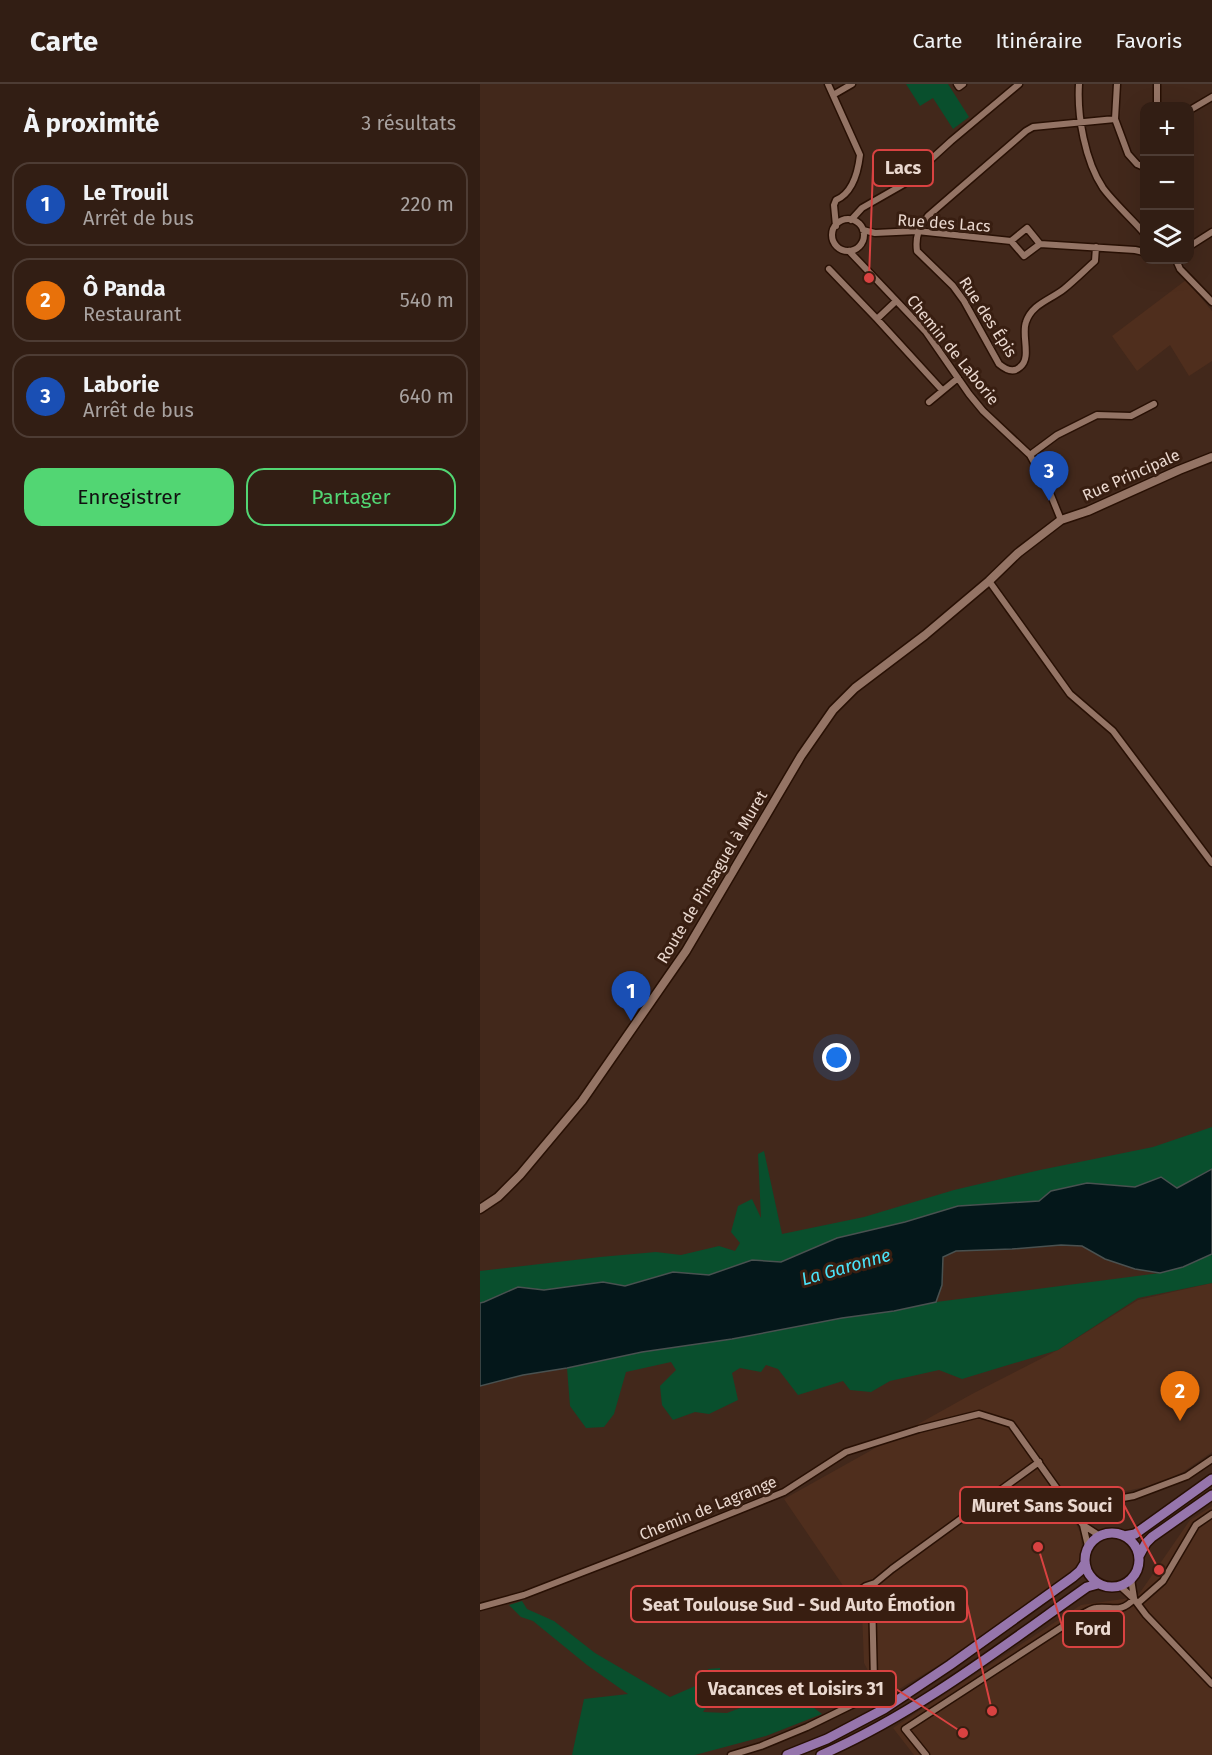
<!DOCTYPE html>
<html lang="fr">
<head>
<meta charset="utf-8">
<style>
  :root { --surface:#321e14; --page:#3d2b22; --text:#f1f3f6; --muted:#a8a2a0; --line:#4d3c34; --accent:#52d673 }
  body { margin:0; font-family:"Fira Sans",sans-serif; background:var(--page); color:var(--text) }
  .controls { position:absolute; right:18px; top:18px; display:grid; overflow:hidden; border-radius:12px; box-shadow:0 6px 24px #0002 }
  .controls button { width:54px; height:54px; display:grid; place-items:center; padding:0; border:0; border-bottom:2px solid var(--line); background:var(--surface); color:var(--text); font:30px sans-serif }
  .you { position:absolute; left:357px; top:974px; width:21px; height:21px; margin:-15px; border:4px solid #fff; border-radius:50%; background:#1a73e8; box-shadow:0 0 0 9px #1a73e833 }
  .badge { display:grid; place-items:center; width:39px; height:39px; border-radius:50%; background:var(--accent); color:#fff; font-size:20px; font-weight:700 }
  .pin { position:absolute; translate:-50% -50px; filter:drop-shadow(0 2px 3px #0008) }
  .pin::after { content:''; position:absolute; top:32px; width:21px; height:18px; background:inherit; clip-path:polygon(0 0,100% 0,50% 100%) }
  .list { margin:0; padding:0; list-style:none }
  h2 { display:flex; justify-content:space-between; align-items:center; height:78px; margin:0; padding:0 24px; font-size:26px }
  h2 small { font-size:20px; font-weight:400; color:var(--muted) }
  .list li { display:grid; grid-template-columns:39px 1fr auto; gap:18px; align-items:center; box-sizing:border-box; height:84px; margin:0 12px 12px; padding:0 12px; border:2px solid var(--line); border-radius:18px }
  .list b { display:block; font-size:22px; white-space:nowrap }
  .list p { margin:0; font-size:20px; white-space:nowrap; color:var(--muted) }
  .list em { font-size:20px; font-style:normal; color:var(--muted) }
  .actions { display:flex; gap:12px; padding:18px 24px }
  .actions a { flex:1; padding:14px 0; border:2px solid var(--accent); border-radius:18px; text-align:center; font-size:21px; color:var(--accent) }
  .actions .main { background:var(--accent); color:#111 }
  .icon { flex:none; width:33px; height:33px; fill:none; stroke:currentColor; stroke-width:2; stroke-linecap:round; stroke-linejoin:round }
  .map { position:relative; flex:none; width:732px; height:1671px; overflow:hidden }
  header { display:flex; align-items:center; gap:36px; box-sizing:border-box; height:84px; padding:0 30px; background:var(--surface); border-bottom:2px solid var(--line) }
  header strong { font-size:28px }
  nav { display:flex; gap:33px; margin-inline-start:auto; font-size:21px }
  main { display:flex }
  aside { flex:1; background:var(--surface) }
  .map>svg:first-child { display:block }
</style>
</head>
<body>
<header>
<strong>Carte</strong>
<nav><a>Carte</a><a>Itinéraire</a><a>Favoris</a></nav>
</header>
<main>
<aside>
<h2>À proximité<small>3 résultats</small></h2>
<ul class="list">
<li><span class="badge" style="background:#1a4fb4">1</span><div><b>Le Trouil</b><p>Arrêt de bus</p></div><em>220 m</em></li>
<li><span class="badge" style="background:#e8710a">2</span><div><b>Ô Panda</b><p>Restaurant</p></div><em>540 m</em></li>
<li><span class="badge" style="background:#1a4fb4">3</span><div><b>Laborie</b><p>Arrêt de bus</p></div><em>640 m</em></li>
</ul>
<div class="actions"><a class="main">Enregistrer</a><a>Partager</a></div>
</aside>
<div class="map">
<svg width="732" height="1671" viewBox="0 0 732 1671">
  <rect width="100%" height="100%" fill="#42281b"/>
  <path fill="#4f2e1d" d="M706,196L732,227V277L709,292L690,261L657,287L632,252Z
    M732,1199V1368L703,1388L678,1400L620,1413L591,1430L600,1448L602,1463L598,1483L587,1493L501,1553L464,1578L403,1615L384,1579L382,1527L366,1506L304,1415L492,1310L578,1266L658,1216Z
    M732,1422V1671H434L413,1644L601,1521L657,1513L710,1436Z"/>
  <path fill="#094f2d" d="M426,0H468L489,33L473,45L453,14L440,22Z
    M732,1043V1085L697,1104L681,1093L655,1103L607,1099L572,1107L559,1117L478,1122L425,1138L357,1154L300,1178L272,1176L229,1191L193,1188L145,1202L123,1198L64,1206L38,1203L4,1218L0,1219V1187L120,1173L176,1168L201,1171L239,1162L255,1167L260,1159L251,1148L258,1122L272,1115L281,1134L278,1070L284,1067L302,1150L384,1133L474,1106L560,1086L673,1063Z
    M732,1170V1199L658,1214L578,1266L482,1295L459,1286L410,1297L391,1308L370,1306L363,1297L318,1311L298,1285L286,1281L281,1288L260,1284L252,1289L258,1316L229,1330L215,1328L193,1336L182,1321L180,1302L196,1286L191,1278L146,1288L134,1330L124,1343L106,1344L90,1322L87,1284L162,1268L252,1255L362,1234L424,1225L456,1218L680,1189L703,1183Z
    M42,1517L47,1525L74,1537L115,1569L190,1613L229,1596L228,1585L240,1584L241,1601L223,1628L247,1629L309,1605L342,1630L286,1652L215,1671H92L104,1615L148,1610L107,1581L53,1537L41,1533L29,1521Z"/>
  <path fill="#04171a" stroke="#495150" stroke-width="1.5" d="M732,1085V1170L703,1183L680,1189L655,1185L625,1175L602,1162L581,1161L532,1165L476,1167L463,1173L462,1201L456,1218L414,1227L362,1234L252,1255L162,1268L87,1284L43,1291L0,1302V1219L4,1218L38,1203L64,1206L123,1198L145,1202L193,1188L229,1191L272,1176L301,1178L357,1154L425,1138L478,1122L559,1117L571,1107L607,1099L655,1103L681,1093L697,1104Z"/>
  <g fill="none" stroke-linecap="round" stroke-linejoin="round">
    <defs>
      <path id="street" d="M348,0L380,71C378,88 373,109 356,116L354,121L356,142
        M477,0L479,3L483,0
        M599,0C597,32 605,77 623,104C634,119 652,135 664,149
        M637,0L635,35L648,70L657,80L664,83
        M353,11L372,0
        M677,22V0
        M710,26L732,13
        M352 151a16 16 0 1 1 32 0a16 16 0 1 1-32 0Z
        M371,136L382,124L424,100L471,57L539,0
        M383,146L395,149L437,147L531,157L544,172L560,160L655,166L664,168
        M531,157L547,144L560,160
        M710,162L732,148
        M616,163L615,177C605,186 595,196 584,205C570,216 552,220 546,238C541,251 552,274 540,283C533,290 525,285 519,280L484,217L473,202L437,167C435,152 439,144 448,132L546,47L553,43L635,35
        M369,167L446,248L489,310L503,327L550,371L568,404L581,436
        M696,176L700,185L732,218
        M349,185L397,235
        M416,217L397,235L462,306
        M449,318L478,294
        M550,371L577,351L617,331L651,332L674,320
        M509,497L590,610L633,647L732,779
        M597,1433L621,1418L654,1412L707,1392L732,1375
        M603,1441L620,1452
        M651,1495L654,1514
        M640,1502L654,1515L666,1531L732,1600
        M658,1519L683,1497L716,1441L732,1430
        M0,1523L44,1511L150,1470L304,1408L366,1368L439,1345L499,1330L531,1340L603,1441L608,1462
        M357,1523L386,1502L395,1499
        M251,1671L281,1662L327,1643L382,1616L390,1608L394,1598L392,1511L395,1499L412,1485L559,1378
        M446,1671L425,1645L602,1530C607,1528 612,1524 616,1524C633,1522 640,1530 654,1515"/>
      <path id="secondary" d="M0,1125L18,1113L40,1091L102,1017L206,867L321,672L353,626L375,604L445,551L509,497L538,469L581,436L608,427L699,386L732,373"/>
      <path id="primary" d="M605 1476a27 27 0 1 1 54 0a27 27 0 1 1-54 0Z
        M644,1452L655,1450L732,1395
        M659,1472L666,1459L672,1453L732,1411
        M307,1671L347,1655L404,1625L470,1581L593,1493L600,1487L605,1479
        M341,1671C437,1629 522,1563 607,1503L618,1500"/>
    </defs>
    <use href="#street" stroke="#281004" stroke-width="9"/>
    <use href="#secondary" stroke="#281004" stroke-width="11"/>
    <use href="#primary" stroke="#281004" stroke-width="12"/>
    <use href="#street" stroke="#947465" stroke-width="6"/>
    <use href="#secondary" stroke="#947465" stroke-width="8"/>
    <use href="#primary" stroke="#9675ac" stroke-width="9"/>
  </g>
  <g text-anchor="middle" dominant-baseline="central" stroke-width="6" stroke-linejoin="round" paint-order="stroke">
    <g font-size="16" fill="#ead8cf" stroke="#381e11">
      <text transform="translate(464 139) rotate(4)">Rue des Lacs</text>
      <text transform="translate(508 233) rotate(57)">Rue des Épis</text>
      <text transform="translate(473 266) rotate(51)">Chemin de Laborie</text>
      <text transform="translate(651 391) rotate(-24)">Rue Principale</text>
      <text transform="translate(232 793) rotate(-59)">Route de Pinsaguel à Muret</text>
      <text transform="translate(228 1424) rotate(-22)">Chemin de Lagrange</text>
    </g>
    <g font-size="18" font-style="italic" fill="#4ae3f9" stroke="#381e11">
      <text transform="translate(366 1183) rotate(-16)">La Garonne</text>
    </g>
  </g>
  <path fill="none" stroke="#d94241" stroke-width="2" d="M389 194L393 84M679 1486L644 1421M512 1627L487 1520M558 1463L583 1545M483 1649L416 1605"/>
  <g fill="#d94241" stroke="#381e11" stroke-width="2">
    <circle cx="389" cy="194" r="6"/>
    <circle cx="679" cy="1486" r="6"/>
    <circle cx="512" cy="1627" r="6"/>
    <circle cx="558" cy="1463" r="6"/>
    <circle cx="483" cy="1649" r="6"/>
  </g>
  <g fill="#381e11" stroke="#d94241" stroke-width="2">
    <rect x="393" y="66" width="60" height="36" rx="6"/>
    <rect x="480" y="1403" width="164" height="36" rx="6"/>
    <rect x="151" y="1502" width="336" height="36" rx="6"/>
    <rect x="583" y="1527" width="61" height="36" rx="6"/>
    <rect x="216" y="1587" width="200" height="36" rx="6"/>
  </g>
  <g font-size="18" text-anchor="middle" font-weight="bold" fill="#ead8cf">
    <text x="423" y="90">Lacs</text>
    <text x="562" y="1428">Muret Sans Souci</text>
    <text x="319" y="1527">Seat Toulouse Sud - Sud Auto Émotion</text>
    <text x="613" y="1551">Ford</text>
    <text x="316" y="1611">Vacances et Loisirs 31</text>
  </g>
</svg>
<div class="controls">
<button>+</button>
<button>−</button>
<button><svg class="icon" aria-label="layers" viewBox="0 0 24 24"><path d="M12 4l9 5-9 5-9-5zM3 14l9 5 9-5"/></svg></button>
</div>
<div class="you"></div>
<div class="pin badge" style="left:151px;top:937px;background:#1a4fb4">1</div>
<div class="pin badge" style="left:700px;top:1337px;background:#e8710a">2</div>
<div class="pin badge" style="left:569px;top:417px;background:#1a4fb4">3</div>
</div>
</main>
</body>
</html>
